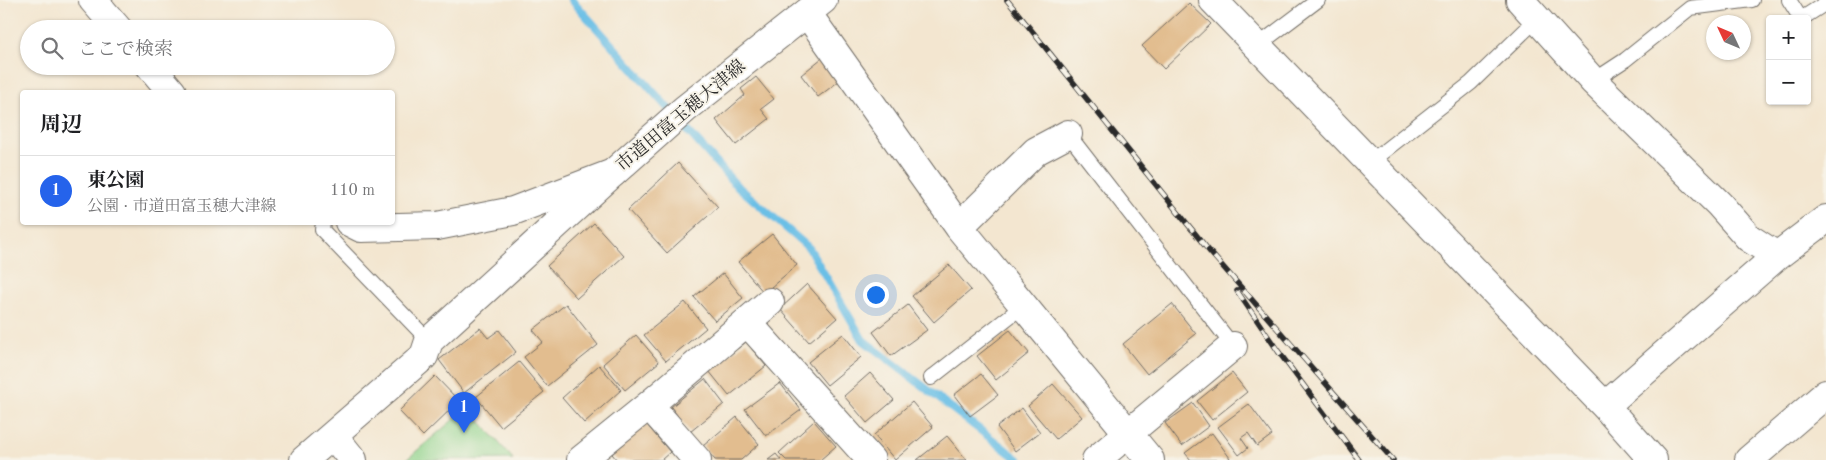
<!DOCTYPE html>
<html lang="ja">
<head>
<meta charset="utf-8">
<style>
  :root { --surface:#fff; --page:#f6f6f6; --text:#202124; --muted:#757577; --line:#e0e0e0; --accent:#2563eb }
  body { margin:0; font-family:"Old Standard TT","Noto Serif JP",serif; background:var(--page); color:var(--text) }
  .controls { position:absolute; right:15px; top:15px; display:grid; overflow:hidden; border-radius:5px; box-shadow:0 1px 4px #0004 }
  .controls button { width:45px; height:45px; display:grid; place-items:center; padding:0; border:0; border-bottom:1px solid var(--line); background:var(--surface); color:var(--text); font:25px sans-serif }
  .compass { position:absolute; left:1706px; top:15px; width:45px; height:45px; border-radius:50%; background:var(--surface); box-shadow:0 1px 4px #0004; rotate:314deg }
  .you { position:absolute; left:875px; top:294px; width:18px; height:18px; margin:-12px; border:4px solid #fff; border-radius:50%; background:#1a73e8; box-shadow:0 0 0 8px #1a73e833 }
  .badge { display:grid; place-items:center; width:32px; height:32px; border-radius:50%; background:var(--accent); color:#fff; font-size:16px; font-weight:700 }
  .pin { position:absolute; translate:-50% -41px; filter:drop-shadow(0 1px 2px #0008) }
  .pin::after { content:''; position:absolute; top:26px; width:18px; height:15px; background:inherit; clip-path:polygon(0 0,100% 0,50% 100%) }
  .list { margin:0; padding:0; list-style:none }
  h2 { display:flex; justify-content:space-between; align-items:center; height:65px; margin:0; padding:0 20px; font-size:21px }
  h2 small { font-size:16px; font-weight:400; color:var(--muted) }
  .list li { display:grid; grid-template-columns:32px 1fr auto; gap:15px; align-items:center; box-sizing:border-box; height:70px; padding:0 20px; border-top:1px solid var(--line) }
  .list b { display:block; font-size:19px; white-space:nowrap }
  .list p { margin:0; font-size:16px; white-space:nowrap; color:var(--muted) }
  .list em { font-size:16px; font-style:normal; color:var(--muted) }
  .icon { flex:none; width:28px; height:28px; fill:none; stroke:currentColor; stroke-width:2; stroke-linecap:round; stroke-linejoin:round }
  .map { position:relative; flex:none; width:1826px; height:460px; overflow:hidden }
  .search { position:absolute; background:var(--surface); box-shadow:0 1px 4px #0004; left:20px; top:20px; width:375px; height:55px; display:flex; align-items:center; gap:12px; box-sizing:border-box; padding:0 18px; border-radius:28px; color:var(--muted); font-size:19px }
  .panel { position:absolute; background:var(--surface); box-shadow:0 1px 4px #0004; left:20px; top:90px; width:375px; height:135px; border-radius:5px }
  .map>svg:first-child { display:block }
</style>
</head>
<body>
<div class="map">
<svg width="1826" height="460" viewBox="0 0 1826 460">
  <rect width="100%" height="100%" fill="#f7f3e8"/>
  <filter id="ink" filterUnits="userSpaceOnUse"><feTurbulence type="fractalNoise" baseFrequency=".02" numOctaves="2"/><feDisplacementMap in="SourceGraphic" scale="10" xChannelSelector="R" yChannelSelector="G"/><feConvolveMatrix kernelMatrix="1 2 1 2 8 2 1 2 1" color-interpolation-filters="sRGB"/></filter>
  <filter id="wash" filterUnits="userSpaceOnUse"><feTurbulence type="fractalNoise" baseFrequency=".0096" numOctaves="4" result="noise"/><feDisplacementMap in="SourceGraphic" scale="20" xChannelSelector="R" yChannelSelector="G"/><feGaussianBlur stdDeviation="1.12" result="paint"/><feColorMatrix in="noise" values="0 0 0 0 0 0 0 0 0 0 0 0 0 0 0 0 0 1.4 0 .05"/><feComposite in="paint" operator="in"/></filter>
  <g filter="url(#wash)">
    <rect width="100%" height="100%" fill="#f3e6d0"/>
    <path fill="#8fd38b" stroke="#5d7f5b" d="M468,407L513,459L406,460Z"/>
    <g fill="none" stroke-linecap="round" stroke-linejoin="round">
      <path stroke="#6abfe6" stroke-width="8" d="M572,0L735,184L809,248L863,340L1019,460"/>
    </g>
    <g id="blocks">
      <path fill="#e2bd8f" d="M1189,3L1211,24L1164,69L1142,46Z
        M822,58L839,81L818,97L801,75Z
        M756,77L774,99L761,109L769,119L736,145L716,120L745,95L741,89Z
        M678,163L718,207L667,253L628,210Z
        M594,223L624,256L577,298L547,266Z
        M772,234L797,265L764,293L738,262Z
        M949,265L971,290L934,322L912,296Z
        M723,273L743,298L715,321L694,297Z
        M807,284L837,318L809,342L780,309Z
        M685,302L706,328L666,361L644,335Z
        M566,304L598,345L547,386L524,357L543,342L533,330Z
        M1172,304L1196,334L1147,374L1123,344Z
        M908,305L927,330L891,356L873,332Z
        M480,328L488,338L499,330L516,352L464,393L439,360Z
        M1010,330L1029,353L996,380L977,356Z
        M843,334L861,357L827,385L808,362Z
        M636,335L659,362L625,390L603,364Z
        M746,342L766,366L729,396L709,371Z
        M519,362L544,392L501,427L476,397Z
        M599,365L621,390L584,423L562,398Z
        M870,373L894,400L867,423L844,396Z
        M1232,373L1247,392L1212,420L1197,401Z
        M981,374L998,395L970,416L954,395Z
        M435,376L459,401L423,436L399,411Z
        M705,379L724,404L690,432L671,407Z
        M780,383L801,410L766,436L745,409Z
        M1053,384L1082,417L1056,439L1028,406Z
        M912,402L933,427L895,460L874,435Z
        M1193,403L1209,426L1182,446L1165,423Z
        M1249,404L1272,435L1257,446L1248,433L1241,438L1248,448L1239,455L1218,427Z
        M1022,408L1040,432L1015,451L997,427Z
        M737,417L759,444L741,460H715L703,446Z
        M814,421L836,446L820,460H786L779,453Z
        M646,424L670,452L661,460H617L612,454Z
        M1212,433L1230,458L1227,460H1191L1185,453Z
        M947,436L967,460H917Z
        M776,454L781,460H768Z"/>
    </g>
  </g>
  <g filter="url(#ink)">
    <use href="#blocks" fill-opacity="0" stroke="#716c65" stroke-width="1"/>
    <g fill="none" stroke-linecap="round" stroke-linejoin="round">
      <defs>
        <path id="service" d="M1789,0L1801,19
          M1801,19L1826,3
          M1257,46L1318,0
          M1593,81L1625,60L1690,8L1752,0
          M1068,134L1233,346
          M1370,162L1471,83L1537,19
          M323,222L322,230L429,341
          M931,378L1024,305"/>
        <path id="minor" d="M1213,0L1605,406L1653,460
          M1520,0L1593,81L1719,204L1749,238L1777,256
          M807,13L959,227L1150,460
          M959,227L1036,151L1068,134
          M747,322L871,460
          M649,405L697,460
          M1605,406L1777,256L1826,219
          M333,435L353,460
          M304,460L424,356L429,341L613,173
          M581,460L649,405L770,302
          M1096,460L1233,346
          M1749,460L1826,394"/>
        <path id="tertiary" d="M93,0L118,29
          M150,66L172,92
          M349,222L361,228L437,226L513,211L613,173L685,109L823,0"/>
      </defs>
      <use href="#service" stroke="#716c65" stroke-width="16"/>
      <use href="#minor" stroke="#716c65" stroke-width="30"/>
      <use href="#tertiary" stroke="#716c65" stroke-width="30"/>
      <use href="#service" stroke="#fff" stroke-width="14"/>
      <use href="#minor" stroke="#fff" stroke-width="28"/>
      <use href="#tertiary" stroke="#fff" stroke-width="28"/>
      <defs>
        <path id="rail" d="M1007,0L1210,252L1393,460
          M1237,291L1278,351L1359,460"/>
      </defs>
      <use href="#rail" stroke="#2b2b2b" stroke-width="5.5"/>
      <use href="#rail" stroke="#f7f3e8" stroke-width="4" stroke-dasharray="11" stroke-linecap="butt"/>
    </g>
  </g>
  <g text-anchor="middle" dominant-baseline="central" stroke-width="4" stroke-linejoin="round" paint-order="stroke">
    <g font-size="18" fill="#2b2b2b" stroke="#f7f3e8">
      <text transform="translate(681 116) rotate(-40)">市道田富玉穂大津線</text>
    </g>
  </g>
</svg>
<div class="controls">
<button>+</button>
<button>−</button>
</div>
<svg class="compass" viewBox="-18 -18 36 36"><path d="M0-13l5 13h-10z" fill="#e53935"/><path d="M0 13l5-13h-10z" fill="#757577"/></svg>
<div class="you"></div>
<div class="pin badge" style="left:464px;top:433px">1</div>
<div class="search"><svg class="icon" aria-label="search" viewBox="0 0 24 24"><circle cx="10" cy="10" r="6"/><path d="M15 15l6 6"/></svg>ここで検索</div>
<section class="panel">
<h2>周辺<small></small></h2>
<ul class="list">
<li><span class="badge">1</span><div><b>東公園</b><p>公園 · 市道田富玉穂大津線</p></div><em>110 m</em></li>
</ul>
</section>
</div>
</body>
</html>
